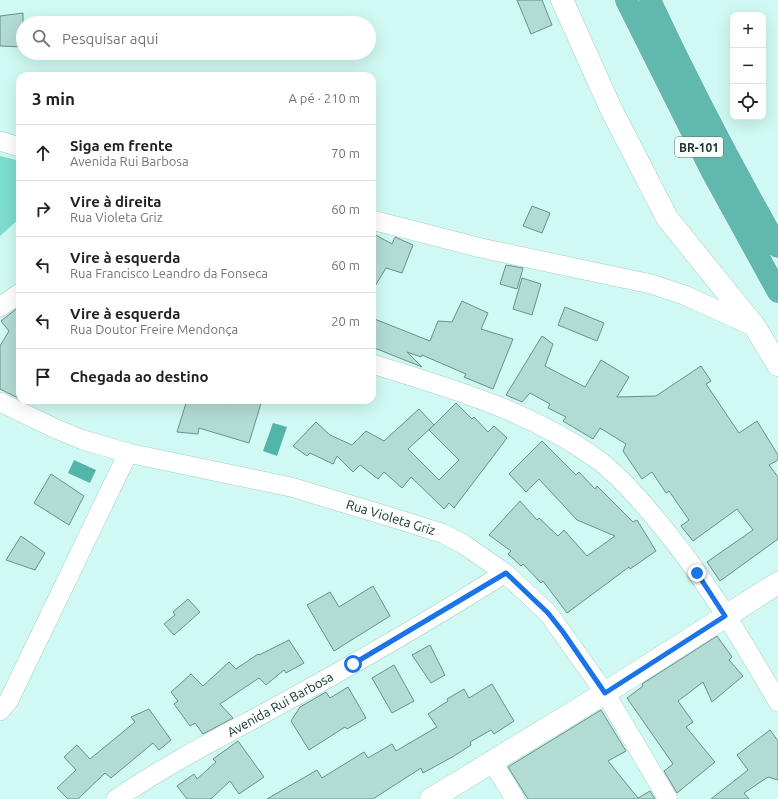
<!DOCTYPE html>
<html lang="pt">
<head>
<meta charset="utf-8">
<style>
  :root { --surface:#fff; --page:#f6f6f6; --text:#202124; --muted:#757577; --line:#e0e0e0 }
  body { margin:0; font-family:Ubuntu,sans-serif; background:var(--page); color:var(--text) }
  .controls { position:absolute; right:12px; top:12px; display:grid; overflow:hidden; border-radius:8px; box-shadow:0 4px 16px #0002 }
  .controls button { width:36px; height:36px; display:grid; place-items:center; padding:0; border:0; border-bottom:1px solid var(--line); background:var(--surface); color:var(--text); font:20px sans-serif }
  .stop { position:absolute; width:12px; height:12px; margin:-9px; border:3px solid #1a73e8; border-radius:50%; background:#fff }
  .stop.end { background:#1a73e8; border-color:#fff; box-shadow:0 1px 4px #0008 }
  .list { margin:0; padding:0; list-style:none }
  h2 { display:flex; justify-content:space-between; align-items:center; height:52px; margin:0; padding:0 16px; font-size:17px }
  h2 small { font-size:13px; font-weight:400; color:var(--muted) }
  .list li { display:grid; grid-template-columns:26px 1fr auto; gap:12px; align-items:center; box-sizing:border-box; height:56px; padding:0 16px; border-top:1px solid var(--line) }
  .list b { display:block; font-size:15px; white-space:nowrap }
  .list p { margin:0; font-size:13px; white-space:nowrap; color:var(--muted) }
  .list em { font-size:13px; font-style:normal; color:var(--muted) }
  .icon { flex:none; width:22px; height:22px; fill:none; stroke:currentColor; stroke-width:2; stroke-linecap:round; stroke-linejoin:round }
  .map { position:relative; flex:none; width:778px; height:799px; overflow:hidden }
  .search { position:absolute; background:var(--surface); box-shadow:0 4px 16px #0002; left:16px; top:16px; width:360px; height:44px; display:flex; align-items:center; gap:10px; box-sizing:border-box; padding:0 14px; border-radius:22px; color:var(--muted); font-size:15px }
  .panel { position:absolute; background:var(--surface); box-shadow:0 4px 16px #0002; left:16px; top:72px; width:360px; height:332px; border-radius:12px }
  .map>svg:first-child { display:block }
</style>
</head>
<body>
<div class="map">
<svg width="778" height="799" viewBox="0 0 778 799">
  <rect width="100%" height="100%" fill="#cff9f2"/>
  <path fill="#7ddcd0" d="M0,156L20,161V218L0,236Z"/>
  <path fill="#51b5a8" d="M273,423L287,427L277,456L263,451Z
    M74,460L96,470L90,483L68,473Z"/>
  <path fill="#b2dbd4" stroke="#69908a" fill-rule="evenodd" d="M517,0H542L552,25L531,34Z
    M23,13V47L0,46V16Z
    M532,206L550,213L542,233L523,226Z
    M372,233L392,244L395,237L413,245L402,273L386,268L372,291Z
    M506,265L523,268L517,289L500,284Z
    M522,278L541,284L532,315L513,309Z
    M462,301L488,313L481,329L513,339L493,389L464,377L466,374L422,355L421,357L407,352L422,367L372,347V318L430,341L438,321L452,322Z
    M20,306V399L0,389V346L9,331L1,321Z
    M565,307L604,323L597,341L558,325Z
    M542,336L553,344L545,366L585,387L601,360L629,377L617,397L656,396L701,366L711,381L706,384L739,433L757,421L778,455V460L769,465L778,477V539L720,581L707,562L753,530L737,509L693,541L681,526L689,520L669,491L666,493L652,472L642,479L623,451L626,444L600,428L593,439L563,421L566,417L548,408L550,404L530,393L522,402L506,395Z
    M187,400H207L227,404L228,400H262L249,443L199,428L198,434L177,432Z
    M456,403L472,419L474,417L488,432L494,426L507,438L454,508L449,503L444,509L411,477L402,488L384,472L378,479L360,465L353,472L337,456L333,464L310,453L307,456L293,446L316,422L330,435L352,445L366,431L384,441L419,409L434,425ZM434,425L429,430L459,460L439,480L408,449Z
    M542,441L576,475L579,472L595,489L597,486L633,522L637,520L656,551L630,569L629,567L567,613L543,581L541,583L523,564L521,566L508,554L511,551L489,535L520,501L537,520L539,518L558,536L564,530L587,556L615,536L577,520L539,479L526,492L509,474Z
    M51,474L84,496L69,525L34,503Z
    M21,536L45,553L35,570L6,560Z
    M373,586L390,616L334,651L307,605L330,592L339,607Z
    M188,599L200,612L174,635L164,624L175,615L173,612Z
    M717,636L732,657L729,660L743,676L712,702L703,682L678,701L693,722L686,727L715,762L677,793L664,771L673,764L627,698L643,686L642,684Z
    M289,640L304,663L286,673L284,670L266,685L259,678L220,704L233,718L203,734L195,723L190,726L174,704L178,701L171,692L191,674L203,686L229,662L236,669L258,654L259,655Z
    M430,645L445,675L431,683L412,655Z
    M394,665L414,701L392,713L372,678Z
    M492,684L514,721L494,734L491,730L470,742L471,745L454,756L423,773L421,768L373,799H267L317,770L322,778L364,752L368,758L392,744L396,751L437,727L428,714L448,701L447,699L464,689L469,698Z
    M348,687L366,718L347,729L345,727L309,750L291,721L300,707L326,692L330,698Z
    M149,709L171,740L159,750L153,743L111,778L105,773L78,799H68L57,788L76,770L64,757L77,745L90,759L135,722L131,717Z
    M601,710L626,751L608,761L638,798L650,791L655,799H528L508,767Z
    M770,730L778,741V780L768,777L744,793L749,799H711L748,770L737,755Z
    M238,741L264,777L239,794L230,781L211,799H187L177,786L194,774L197,779L216,762L213,759Z"/>
  <g fill="none" stroke-linecap="round" stroke-linejoin="round">
    <defs>
      <path id="minor" d="M0,141L20,147
        M372,220L481,248L651,284L684,295L755,327
        M0,307L20,293
        M372,364C450,388 530,411 597,459C617,474 634,493 650,512C700,570 740,636 778,702
        M0,402L54,428L83,440L128,453L291,487L407,522L444,534L463,544L505,573L548,613L605,693L668,799
        M0,711L9,700L128,453
        M492,761L515,799
        M116,799C166,765 219,738 272,709C351,666 429,621 505,573"/>
      <path id="secondary" d="M562,0L611,109L667,218L755,327L778,365
        M431,799L605,693L778,583"/>
      <path id="trunk" d="M626,0L713,174L778,292
        M650,0C689,84 732,166 778,247"/>
    </defs>
    <use href="#minor" stroke="#a6cfc8" stroke-width="20"/>
    <use href="#secondary" stroke="#a6cfc8" stroke-width="23"/>
    <use href="#trunk" stroke="#fff" stroke-width="23"/>
    <use href="#minor" stroke="#fff" stroke-width="19"/>
    <use href="#secondary" stroke="#fff" stroke-width="22"/>
    <use href="#trunk" stroke="#60b8af" stroke-width="22"/>
  </g>
  <g fill="none" stroke-linecap="round" stroke-linejoin="round">
    <path stroke="#1a73e8" stroke-width="5" d="M353,664L506,573L548,613L563,632L605,693L725,616L697,573"/>
  </g>
  <g text-anchor="middle" dominant-baseline="central" stroke-width="3" stroke-linejoin="round" paint-order="stroke">
    <rect fill="#f6fefc" stroke="#606e6c" stroke-width="1" x="675" y="137" width="48" height="20" rx="3"/>
    <g font-size="12" font-weight="bold" fill="#20312e">
      <text x="699" y="147">BR-101</text>
    </g>
    <g font-size="13" fill="#20312e" stroke="#f6fefc">
      <text transform="translate(391 517) rotate(17)">Rua Violeta Griz</text>
      <text transform="translate(280 704) rotate(-29)">Avenida Rui Barbosa</text>
    </g>
  </g>
</svg>
<div class="controls">
<button>+</button>
<button>−</button>
<button><svg class="icon" aria-label="locate" viewBox="0 0 24 24"><circle cx="12" cy="12" r="6"/><path d="M12 2v4M12 18v4M2 12h4M18 12h4"/></svg></button>
</div>
<div class="stop" style="left:353px;top:664px"></div>
<div class="stop end" style="left:697px;top:573px"></div>
<div class="search"><svg class="icon" aria-label="search" viewBox="0 0 24 24"><circle cx="10" cy="10" r="6"/><path d="M15 15l6 6"/></svg>Pesquisar aqui</div>
<section class="panel">
<h2>3 min<small>A pé · 210 m</small></h2>
<ul class="list">
<li><svg class="icon" aria-label="ahead" viewBox="0 0 24 24"><path d="M12 20V5M6 11l6-6 6 6"/></svg><div><b>Siga em frente</b><p>Avenida Rui Barbosa</p></div><em>70 m</em></li>
<li><svg class="icon" aria-label="right" viewBox="0 0 24 24"><path d="M7 20v-9h11M14 6l5 5-5 5"/></svg><div><b>Vire à direita</b><p>Rua Violeta Griz</p></div><em>60 m</em></li>
<li><svg class="icon" aria-label="left" viewBox="0 0 24 24"><path d="M17 20v-9H6M10 6l-5 5 5 5"/></svg><div><b>Vire à esquerda</b><p>Rua Francisco Leandro da Fonseca</p></div><em>60 m</em></li>
<li><svg class="icon" aria-label="left" viewBox="0 0 24 24"><path d="M17 20v-9H6M10 6l-5 5 5 5"/></svg><div><b>Vire à esquerda</b><p>Rua Doutor Freire Mendonça</p></div><em>20 m</em></li>
<li><svg class="icon" aria-label="arrive" viewBox="0 0 24 24"><path d="M6 21V4h12l-3 4 3 4H6"/></svg><div><b>Chegada ao destino</b></div></li>
</ul>
</section>
</div>
</body>
</html>
